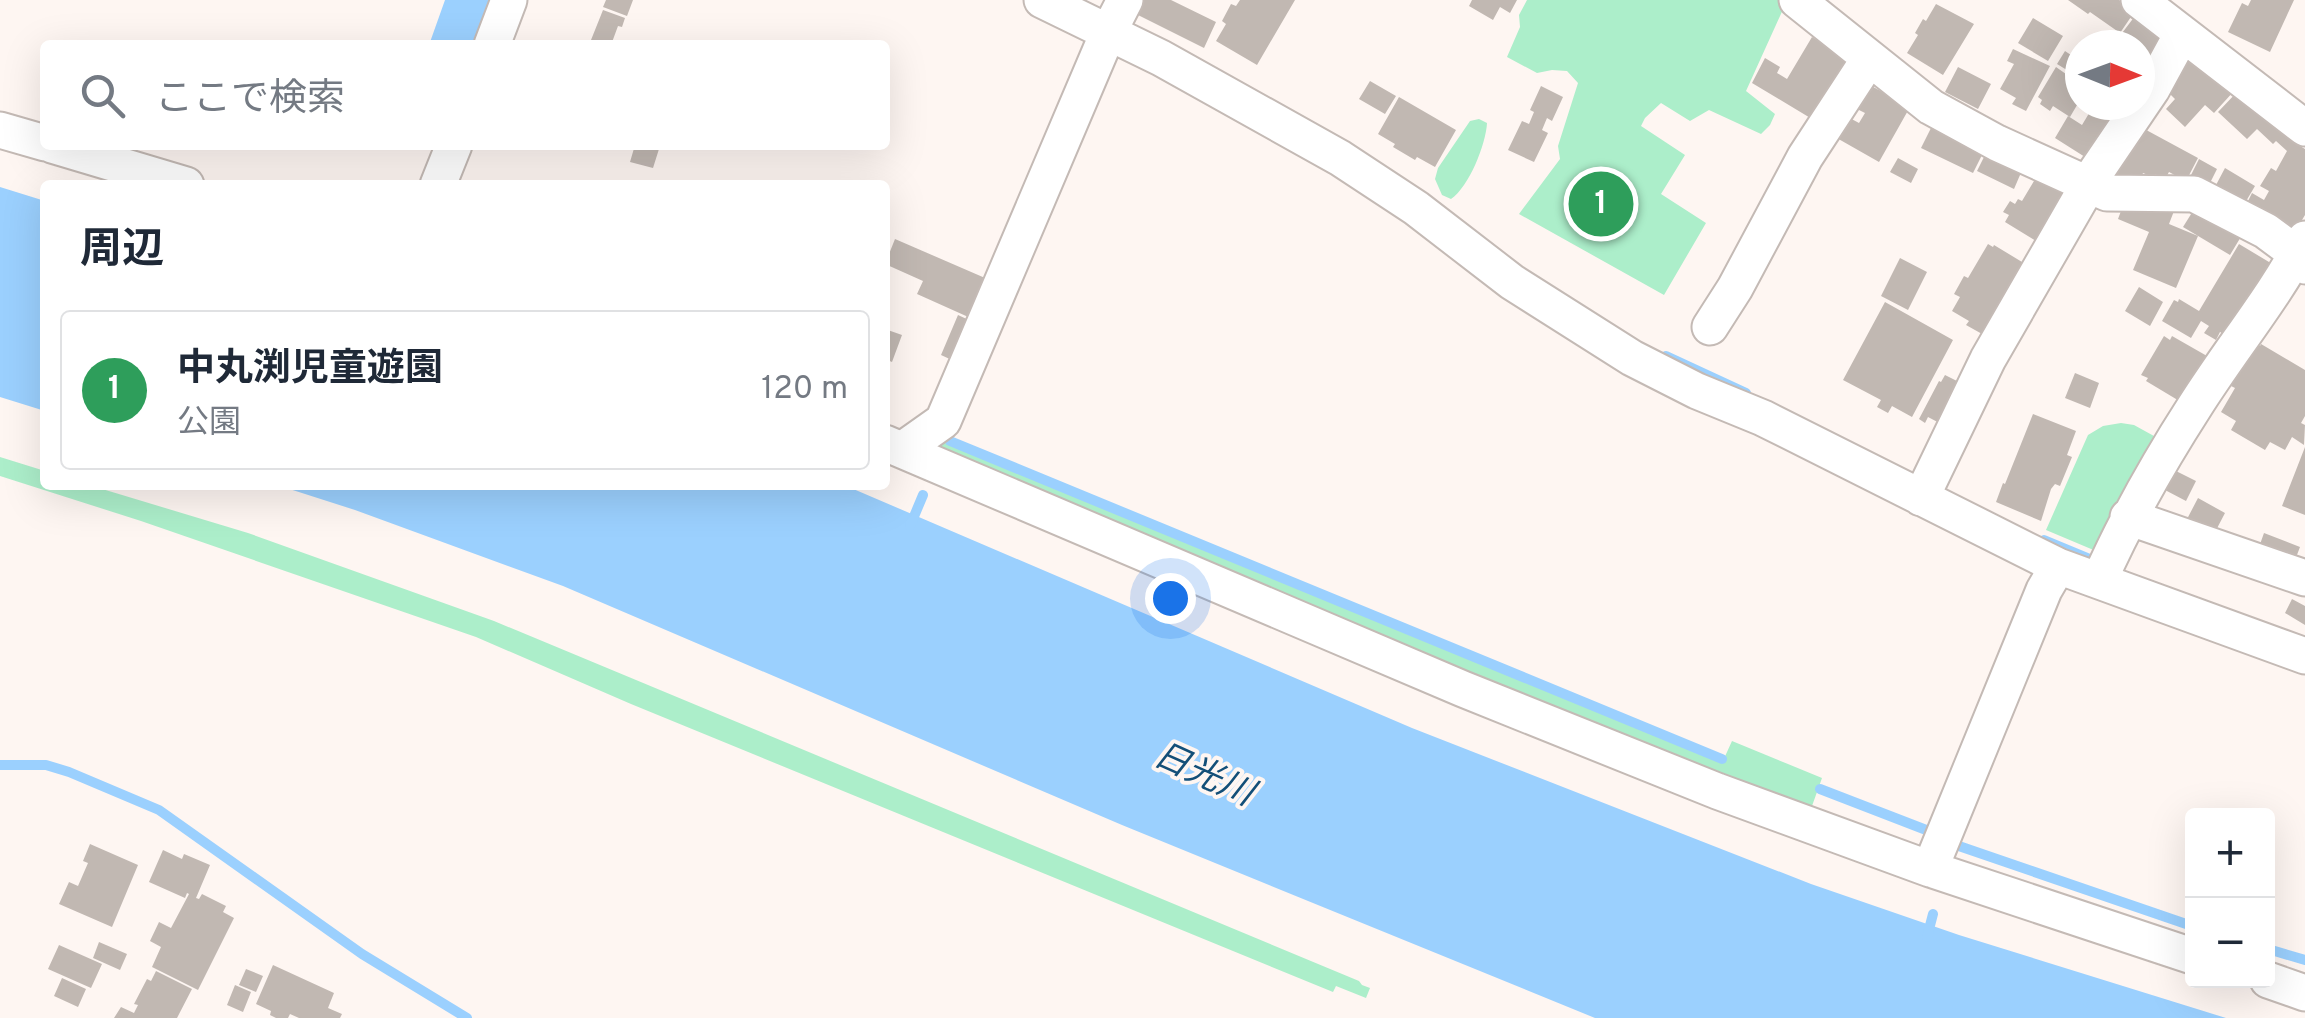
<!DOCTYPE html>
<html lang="ja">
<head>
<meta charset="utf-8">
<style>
  :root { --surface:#fff; --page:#f6f6f7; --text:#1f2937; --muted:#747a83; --line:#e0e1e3; --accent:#d93025 }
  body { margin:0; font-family:Overpass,"Noto Sans JP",sans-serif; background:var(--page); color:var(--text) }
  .controls { position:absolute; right:30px; bottom:30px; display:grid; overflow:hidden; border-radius:10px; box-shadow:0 10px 40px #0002 }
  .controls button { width:90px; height:90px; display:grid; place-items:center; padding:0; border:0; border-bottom:2px solid var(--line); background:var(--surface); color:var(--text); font:50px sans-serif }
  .compass { position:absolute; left:2065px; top:30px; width:90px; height:90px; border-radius:50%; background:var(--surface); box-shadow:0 10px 40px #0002; rotate:91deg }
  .you { position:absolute; left:1170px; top:598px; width:35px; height:35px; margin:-25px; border:8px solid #fff; border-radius:50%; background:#1a73e8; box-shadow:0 0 0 15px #1a73e833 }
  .badge { display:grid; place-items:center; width:65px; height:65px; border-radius:50%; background:var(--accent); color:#fff; font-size:32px; font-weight:700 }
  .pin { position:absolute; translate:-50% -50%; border:5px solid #fff; box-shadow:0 2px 10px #0006 }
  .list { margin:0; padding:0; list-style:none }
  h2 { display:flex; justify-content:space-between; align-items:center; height:130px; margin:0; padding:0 40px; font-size:42px }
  h2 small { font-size:32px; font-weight:400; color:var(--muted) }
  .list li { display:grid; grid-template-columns:65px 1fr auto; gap:30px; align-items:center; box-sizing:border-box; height:160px; margin:0 20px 20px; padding:0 20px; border:2px solid var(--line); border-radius:10px }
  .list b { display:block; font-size:38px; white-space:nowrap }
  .list p { margin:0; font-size:32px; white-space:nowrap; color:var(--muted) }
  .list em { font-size:32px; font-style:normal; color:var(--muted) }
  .icon { flex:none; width:55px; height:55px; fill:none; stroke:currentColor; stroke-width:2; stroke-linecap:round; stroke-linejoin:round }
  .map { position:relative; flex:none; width:2305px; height:1018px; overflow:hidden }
  .search { position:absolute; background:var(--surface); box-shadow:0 10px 40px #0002; left:40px; top:40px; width:850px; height:110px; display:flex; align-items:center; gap:25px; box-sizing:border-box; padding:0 35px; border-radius:10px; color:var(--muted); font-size:38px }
  .panel { position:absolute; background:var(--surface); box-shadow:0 10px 40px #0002; left:40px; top:180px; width:850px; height:310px; border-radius:10px }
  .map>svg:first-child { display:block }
</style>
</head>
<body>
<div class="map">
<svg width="2305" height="1018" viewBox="0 0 2305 1018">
  <rect width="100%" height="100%" fill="#fef6f2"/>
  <path fill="#aceeca" d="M1527,0H1778L1785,5L1746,91L1775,114L1770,125L1761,134L1709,110L1690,121L1661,103L1645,118L1641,126L1685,155L1661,194L1706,223L1664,295L1519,214L1560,159L1558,146L1578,83L1567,71L1552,70L1537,73L1507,57L1520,27L1519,15Z
    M1479,119L1487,123C1486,144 1469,187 1451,199L1442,195L1435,179L1438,168L1470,121Z
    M2121,423L2134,425L2163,441L2103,554L2046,530L2088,435L2103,426Z
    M936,438L1722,763L1732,741L1822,778L1812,806L1918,845L1909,851L928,452Z
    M0,457L45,471V485H89L248,533L494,621L1359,981L1362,985L1370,988L1366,998L1336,986L1333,992L631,704L476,637L141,521L0,476Z"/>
  <path fill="#9bd0fe" d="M445,0H496L479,45H429Z
    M0,187L45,201V411L0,397Z
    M277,485H844L1412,728L1811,884L1959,935L2226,1018H1595L1122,825L563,586L355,510Z"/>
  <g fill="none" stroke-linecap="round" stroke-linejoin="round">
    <path stroke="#9bd0fe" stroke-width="10" d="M1666,356L1746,393
      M950,441L1722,759
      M910,526L923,495
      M2044,540L2102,564
      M0,765H46L69,772L159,810L362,954L467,1018
      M1820,789L1934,833
      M1953,844L2192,926
      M1927,937L1933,914
      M2268,949L2305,960"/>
  </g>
  <path fill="#c1b8b2" d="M606,0H633L627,16L603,7Z
    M1138,0H1171L1216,22L1204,48L1132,12Z
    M1240,0H1295L1257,65L1216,41L1226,24L1222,21L1231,4L1236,6Z
    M1472,0H1517L1510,13L1500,7L1493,20L1469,6Z
    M2068,0H2119L2135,11L2120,33L2090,12L2088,14Z
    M2251,0H2294L2270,52L2228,32L2242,3L2248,6Z
    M1936,4L1974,24L1943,75L1907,53L1918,35L1915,33L1923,19L1926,21Z
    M603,10L625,18L622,27L618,26L611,45H589Z
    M2135,16L2169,42L2140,88V45H2113Z
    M2033,18L2063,36L2048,61L2018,43Z
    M1812,37L1852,62L1812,119L1752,83L1765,58L1780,67L1777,73L1787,79Z
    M2013,49L2050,66L2026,111L2012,104L2016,98L2000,89L2014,64L2007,61Z
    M2065,51L2080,61V78L2057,64Z
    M2194,54L2234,91L2214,113L2205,105L2185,127L2166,109L2175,99L2163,87Z
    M1958,67L1991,84L1978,109L1945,92Z
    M2056,67L2080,84V100L2070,117L2053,106L2050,111L2040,104L2042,100L2038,97Z
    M1370,81L1396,96L1385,114L1359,99Z
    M1866,83L1910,107L1879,162L1835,137L1846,116L1859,123L1865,113L1853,107Z
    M1541,86L1563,97L1552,121L1547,118L1542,130L1548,133L1534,162L1508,150L1522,121L1529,124L1534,112L1530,110Z
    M2238,91L2292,141L2305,149V215L2296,230L2247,203L2252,193L2264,200L2269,191L2260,186L2271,168L2276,171L2287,151L2276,141L2273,144L2257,129L2247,139L2218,112Z
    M1399,97L1456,130L1435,167L1417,157L1415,160L1393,147L1395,144L1378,134Z
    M2094,105H2100L2116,115L2085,157L2055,138L2068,116L2082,125Z
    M1933,124L1985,149L1973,173L1921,148Z
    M2137,125L2198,158L2186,181L2169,172L2165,179L2155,174L2153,177L2143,173L2141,178L2137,176L2135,180L2104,175Z
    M635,145L659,149L653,168L630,162Z
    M1987,151L2023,168L2014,189L1977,171Z
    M1898,158L1918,169L1911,183L1890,172Z
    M2199,159L2217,169L2208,187L2190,177Z
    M2225,168L2255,186L2245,203L2216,185Z
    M2037,176L2073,198L2044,246L2005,222L2009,215L2003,212L2010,201L2015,204L2018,199L2022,201Z
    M2124,203L2174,211L2169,224L2198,236L2176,288L2133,270L2149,232L2118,219Z
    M2198,203L2245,230L2230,255L2183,227Z
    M895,239L992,281L975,320L917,294L923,281L885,264Z
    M1988,244L1993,247L1994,245L2027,265L1991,339L1966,325L1969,321L1952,311L1960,297L1954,294L1964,276L1968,278Z
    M2239,244L2274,265L2231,338L2220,332L2216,340L2204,333L2209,326L2201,321L2191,338L2162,321L2174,300L2178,302L2179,299L2199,311Z
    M1900,258L1927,272L1908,310L1881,296Z
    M2139,287L2163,302L2150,326L2125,311Z
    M1885,302L1953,340L1912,417L1892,406L1888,413L1877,407L1881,400L1843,380Z
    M958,315L971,321L954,361L941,355Z
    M885,329L902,335L892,362L885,359Z
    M2164,336L2170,340L2172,336L2207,356L2181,402L2146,381L2148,378L2141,375Z
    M2256,344L2260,346L2261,344L2305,370V416L2301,423L2305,425L2304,445L2292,437L2285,450L2270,442L2265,450L2231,430L2236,421L2221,412L2235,388L2231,386Z
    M2075,373L2099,383L2090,408L2065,398Z
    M1945,375L1957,381L1953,388L1965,394L1947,427L1928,417L1925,423L1919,419L1939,381L1941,382Z
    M2033,414L2076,431L2067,455L2072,457L2060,486L2055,484L2051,489L2041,521L1996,502L2003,483L2005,484Z
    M2305,447V515L2282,506Z
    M2176,471L2196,481L2186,501L2165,490Z
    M2198,498L2225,513L2213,536L2186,521Z
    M2264,533L2300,547L2292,568L2259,547Z
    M2292,599L2305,606V625L2285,613Z
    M90,844L138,865L112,927L59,904L69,882L78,886L88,863L83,861Z
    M163,850L182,859L184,854L210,865L196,898L199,899L202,894L226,906L223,912L234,918L198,990L152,967L161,947L150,941L159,922L171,928L189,894L187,893L185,898L149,882Z
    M99,942L127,954L120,970L93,958Z
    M59,945L102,964L91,988L48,969Z
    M273,965L334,993L328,1008L342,1014L340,1018H299L290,1014L288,1018H276L270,1015L271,1011L256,1004Z
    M246,969L263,976L256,992L239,985Z
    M156,971L192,989L177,1018H114L121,1007L134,1013L138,1005L134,1004L147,979L151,981Z
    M62,978L86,989L78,1007L54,996Z
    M235,985L251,992L243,1012L227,1005Z"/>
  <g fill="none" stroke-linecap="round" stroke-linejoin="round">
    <defs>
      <path id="minor" d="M1042,0L1161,58L1340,158L1416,208L1512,282L1632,358L1697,391L1763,418L2058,566L2305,656
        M1797,0L1931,107L1997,143L2107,193L2194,194L2266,231L2297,254L2305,266
        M2139,0L2305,128
        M492,45L509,0
        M0,130L45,143
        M52,145L186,185
        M438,185L454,145
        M1710,327L1735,288L1805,157L1869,59
        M885,443L1463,689L1717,791L1930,869L2192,956
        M902,450L943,421L1108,33L1125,0
        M1921,498L1988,359L2095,173L2152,89L2182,34
        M2128,517L2305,578
        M2099,581C2126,520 2159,462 2195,406C2231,349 2273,299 2305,239
        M1930,869L2044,590L2058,566
        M2268,980L2305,993"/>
    </defs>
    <use href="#minor" stroke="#c4bab5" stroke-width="39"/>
    <use href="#minor" stroke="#fff" stroke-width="35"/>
  </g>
  <g text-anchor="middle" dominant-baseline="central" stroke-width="8" stroke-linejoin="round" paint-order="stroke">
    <g font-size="35" font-style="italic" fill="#134f78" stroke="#fef6f2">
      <text transform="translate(1203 776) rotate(24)">日光川</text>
    </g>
  </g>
</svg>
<div class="controls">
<button>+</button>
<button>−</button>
</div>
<svg class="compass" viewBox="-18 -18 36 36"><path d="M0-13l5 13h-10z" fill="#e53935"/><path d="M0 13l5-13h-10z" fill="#747a83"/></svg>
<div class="you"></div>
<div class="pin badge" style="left:1601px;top:204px;background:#2e9e5b">1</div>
<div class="search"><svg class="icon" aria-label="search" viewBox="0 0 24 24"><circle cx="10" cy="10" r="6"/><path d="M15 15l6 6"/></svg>ここで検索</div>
<section class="panel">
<h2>周辺<small></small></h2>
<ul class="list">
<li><span class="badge" style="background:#2e9e5b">1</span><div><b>中丸渕児童遊園</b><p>公園</p></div><em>120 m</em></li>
</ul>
</section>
</div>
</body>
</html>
